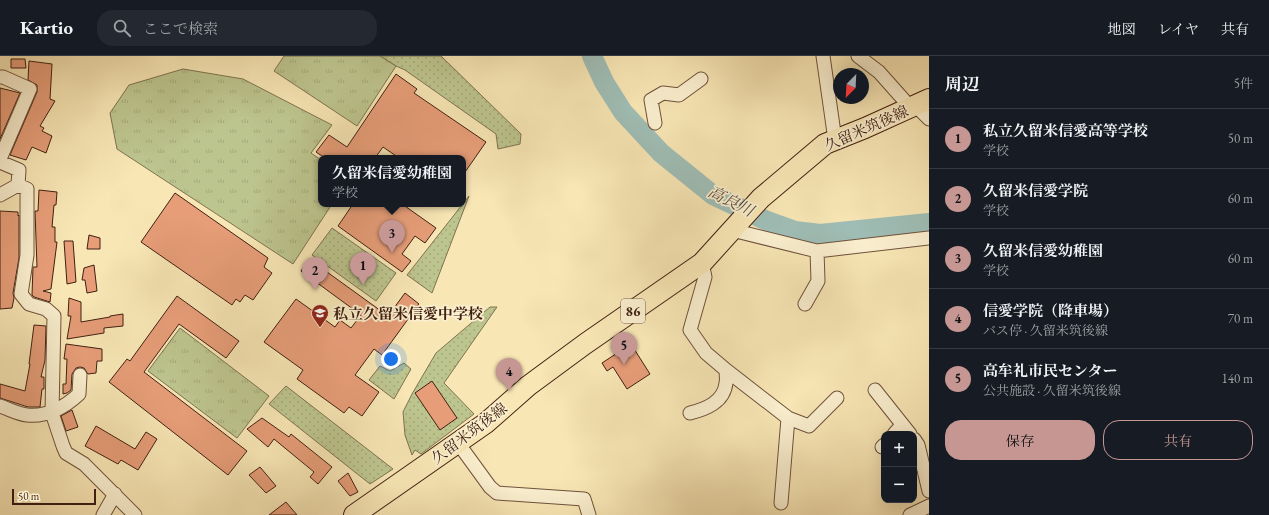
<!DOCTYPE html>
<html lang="ja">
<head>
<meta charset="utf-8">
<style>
  :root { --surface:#171b24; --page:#242831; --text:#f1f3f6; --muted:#9ea1a6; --line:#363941; --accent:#c59692 }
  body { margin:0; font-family:"EB Garamond","Noto Serif JP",serif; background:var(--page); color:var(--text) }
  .controls { position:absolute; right:12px; bottom:12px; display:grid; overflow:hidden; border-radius:8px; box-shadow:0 4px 16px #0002 }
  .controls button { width:36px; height:36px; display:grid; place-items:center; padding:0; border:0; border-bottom:1px solid var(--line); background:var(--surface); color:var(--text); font:20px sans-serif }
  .compass { position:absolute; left:833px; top:12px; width:36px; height:36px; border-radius:50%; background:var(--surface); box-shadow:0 4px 16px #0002; rotate:204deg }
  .scale { position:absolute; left:12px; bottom:10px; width:84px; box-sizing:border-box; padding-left:4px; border:2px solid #412012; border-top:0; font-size:11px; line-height:14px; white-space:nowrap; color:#412012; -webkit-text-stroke:3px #faefcf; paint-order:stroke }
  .you { position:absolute; left:391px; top:303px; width:14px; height:14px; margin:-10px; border:3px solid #fff; border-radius:50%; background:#1a73e8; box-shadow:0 0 0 6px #1a73e833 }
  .badge { display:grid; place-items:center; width:26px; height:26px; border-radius:50%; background:var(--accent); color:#111; font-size:13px; font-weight:700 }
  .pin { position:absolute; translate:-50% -33px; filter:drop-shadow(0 1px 2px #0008) }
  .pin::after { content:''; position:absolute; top:21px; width:14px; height:12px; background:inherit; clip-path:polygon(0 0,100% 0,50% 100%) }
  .popup { position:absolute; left:318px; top:99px; width:148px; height:52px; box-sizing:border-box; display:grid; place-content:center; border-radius:8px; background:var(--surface); filter:drop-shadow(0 1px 3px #0005); font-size:13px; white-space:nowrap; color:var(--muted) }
  .popup b { font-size:15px; color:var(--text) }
  .popup::after { content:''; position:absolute; left:50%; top:100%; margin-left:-8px; border:8px solid transparent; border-top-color:var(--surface) }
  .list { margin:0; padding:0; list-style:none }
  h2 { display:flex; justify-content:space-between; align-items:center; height:52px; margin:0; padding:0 16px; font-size:17px }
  h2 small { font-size:13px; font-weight:400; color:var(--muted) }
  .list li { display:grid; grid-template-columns:26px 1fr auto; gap:12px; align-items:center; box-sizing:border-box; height:60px; padding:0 16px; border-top:1px solid var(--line) }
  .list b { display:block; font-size:15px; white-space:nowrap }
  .list p { margin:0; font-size:13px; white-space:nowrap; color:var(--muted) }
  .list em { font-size:13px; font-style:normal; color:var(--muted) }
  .actions { display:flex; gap:8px; padding:12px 16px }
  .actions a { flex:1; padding:9px 0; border:1px solid var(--accent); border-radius:16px; text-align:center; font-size:14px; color:var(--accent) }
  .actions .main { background:var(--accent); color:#111 }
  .icon { flex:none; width:22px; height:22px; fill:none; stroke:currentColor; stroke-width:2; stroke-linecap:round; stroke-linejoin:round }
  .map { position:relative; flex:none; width:929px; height:459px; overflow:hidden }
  header { display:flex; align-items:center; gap:24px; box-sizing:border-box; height:56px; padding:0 20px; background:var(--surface); border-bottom:1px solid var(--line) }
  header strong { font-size:19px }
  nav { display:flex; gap:22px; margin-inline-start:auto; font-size:14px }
  .search { width:280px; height:36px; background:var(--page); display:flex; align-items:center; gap:10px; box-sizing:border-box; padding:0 14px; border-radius:16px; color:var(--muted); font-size:15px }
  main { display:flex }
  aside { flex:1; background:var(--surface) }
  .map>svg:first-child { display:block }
</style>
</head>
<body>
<header>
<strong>Kartio</strong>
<div class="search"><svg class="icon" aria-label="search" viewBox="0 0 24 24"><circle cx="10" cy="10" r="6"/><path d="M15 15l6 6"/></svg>ここで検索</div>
<nav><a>地図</a><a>レイヤ</a><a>共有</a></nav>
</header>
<main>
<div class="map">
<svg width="929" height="459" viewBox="0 0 929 459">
  <defs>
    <pattern id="grass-dots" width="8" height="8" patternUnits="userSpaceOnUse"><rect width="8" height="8" fill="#bdc58e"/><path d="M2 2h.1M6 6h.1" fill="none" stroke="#a4a979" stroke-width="1.8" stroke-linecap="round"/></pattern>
    <pattern id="park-tufts" width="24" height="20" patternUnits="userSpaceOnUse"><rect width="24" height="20" fill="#bdc58e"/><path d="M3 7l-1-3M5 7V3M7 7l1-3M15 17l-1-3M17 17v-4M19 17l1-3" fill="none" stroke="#a4a979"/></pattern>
  </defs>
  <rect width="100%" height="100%" fill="#f8e6b5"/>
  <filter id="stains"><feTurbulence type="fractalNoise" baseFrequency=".005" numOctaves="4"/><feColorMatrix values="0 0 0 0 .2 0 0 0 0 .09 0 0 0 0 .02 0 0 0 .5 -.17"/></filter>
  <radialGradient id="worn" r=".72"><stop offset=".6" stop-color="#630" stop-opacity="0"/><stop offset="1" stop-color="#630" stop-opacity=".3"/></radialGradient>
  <path fill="url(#grass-dots)" stroke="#7f7250" d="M380,0H441L521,78L520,88L498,93L496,78L405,14L396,10Z
    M469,140L432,237L407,219Z
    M332,172L396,217L376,245L312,199Z
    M490,251H497L444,327L474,358L421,398L415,394L412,399L405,379L403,356L412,338L436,297Z
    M404,307L411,313L394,343L369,324L380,310L390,315Z
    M286,330L393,413L370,428L269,348Z"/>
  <path fill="url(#park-tufts)" stroke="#7f7250" d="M284,0H380L396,10L357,70L274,15Z
    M183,13L243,23L332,69L311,97L321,104V148H332L293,208L117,93L110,57L129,29Z
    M180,272L269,340L237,382L148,315Z"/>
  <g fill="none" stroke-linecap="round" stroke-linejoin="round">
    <path stroke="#9fbeb6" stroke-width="20" d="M592,0L604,26L623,56L661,97L713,139L767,165L795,175L820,178L929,167"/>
  </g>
  <path fill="#e69d78" stroke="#412012" d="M11,3H25L26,12H11Z
    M29,5L52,8L50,43L55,45L40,70L44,72L42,75L52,80L46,97L32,91L26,104L10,99L37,36V29L28,24Z
    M396,18L417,33L414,37L486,86L463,119V102H399L383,91L375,102H325L316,96L329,79L347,91Z
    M0,32L20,37L0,83Z
    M39,134L57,136L56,149H54L52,171H55V186H57L51,233L43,235L51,237L50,246L34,241L32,239L33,211H37L35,155H38Z
    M175,137L268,202L264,211L272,217L253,244L245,239L240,246L236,243L232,249L141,186Z
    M353,148H402L436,172L425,187L415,180L402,198L411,205L402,216L338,170Z
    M0,155L18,156V160L19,159V202L13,237L14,242L12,252L0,253Z
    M89,179L100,182V193H87Z
    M64,185H73L76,226L67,228Z
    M309,203L388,260L405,237L419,248L382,299L374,293L355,319L379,336L362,360L349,351L344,357L297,323L303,314L264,286L296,243L335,271L340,264L351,272L361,259L301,215Z
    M94,209L97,235L87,237L85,224H82L84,212Z
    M177,240L239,285L226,302L179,268L144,316L247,395L228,419L109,326L127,303L130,305Z
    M69,242L81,246V266L110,261V260L123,258V270L104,272V277L67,283L71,260H68Z
    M34,269L46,270L45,304L41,321H44V333H42L40,351H28L0,342V328L25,335L30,308H29Z
    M66,288L102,293V305H97L96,317L88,318L84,312L80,311L76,312L72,318L71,334L67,337L63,338V328H66L67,303H64Z
    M631,288L650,318L627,333L613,311L607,315L602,307Z
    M432,325L457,362L440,374L415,337Z
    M72,354L78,371L66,375L61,360Z
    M262,362L289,381L291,378L332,411L318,428L310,421L314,416L274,383L268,391L247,373Z
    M96,370L135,393L146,376L157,383L138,414L121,404L118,408L85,390Z
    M260,411L276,430L266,437L249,419Z
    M348,417L358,436L350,440L338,425Z
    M286,446L297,459H269Z"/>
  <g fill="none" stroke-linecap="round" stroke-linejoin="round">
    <defs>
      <path id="minor" d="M823,0L835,84
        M858,0L879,16L911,52
        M0,21H3L30,33L0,103
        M916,50L929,63
        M655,67L651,44L663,37L679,39L701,23
        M0,106L19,114L18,129L27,133V199L21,238L29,248L46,253L54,260L52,357L63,390L66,397L84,408L135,459
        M0,139L18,129
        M732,174L817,195L929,182
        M805,248L818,225L817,195
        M726,314L788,362L781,447
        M875,334L910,378
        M0,350C9,353 18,358 27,359C47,361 65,351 79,338L80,319
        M690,357C706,353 724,346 726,327C727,323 726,318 726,314L706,297L690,274L705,221L702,207
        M788,362L809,370L837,342
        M894,378L902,369
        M914,383L918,389L929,435
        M458,387L490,431L497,437L584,443L589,459
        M882,391L884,389
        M103,459L115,438
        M910,459L929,450"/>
      <path id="primary" d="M354,459L486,367L528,330L585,288L702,207L761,142L825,88L865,72L929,43"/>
    </defs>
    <use href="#minor" stroke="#6f523b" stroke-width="15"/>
    <use href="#primary" stroke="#412012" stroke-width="22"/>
    <use href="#minor" stroke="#faefcf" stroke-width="13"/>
    <use href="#primary" stroke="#f8e6b5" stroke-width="20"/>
  </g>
  <defs>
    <symbol id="school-pin" viewBox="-11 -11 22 30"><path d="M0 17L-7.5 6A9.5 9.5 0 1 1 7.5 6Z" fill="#8f2418" stroke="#faefcf"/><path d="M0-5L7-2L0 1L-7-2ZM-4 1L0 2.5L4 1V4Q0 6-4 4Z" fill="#fff"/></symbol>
  </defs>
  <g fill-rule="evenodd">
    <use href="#school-pin" x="310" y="247" width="20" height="27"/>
  </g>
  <g text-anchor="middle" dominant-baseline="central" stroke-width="3.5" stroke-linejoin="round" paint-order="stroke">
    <rect fill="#faefcf" stroke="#785e4b" stroke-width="1" x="621" y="243" width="24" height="24" rx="3"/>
    <g font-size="14" font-weight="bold" fill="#412012">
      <text x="633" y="255">86</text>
    </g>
    <g font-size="15" fill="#412012" stroke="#faefcf">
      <text transform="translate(866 72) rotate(-24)">久留米筑後線</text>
      <text transform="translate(469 377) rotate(-37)">久留米筑後線</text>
    </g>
    <g font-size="15" font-weight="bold" fill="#412012" stroke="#faefcf" text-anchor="start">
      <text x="333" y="257">私立久留米信愛中学校</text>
    </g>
    <g font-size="16" font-style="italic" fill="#5d4f43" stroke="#faefcf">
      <text transform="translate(731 145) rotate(27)">高良川</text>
    </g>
  </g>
  <rect width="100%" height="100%" filter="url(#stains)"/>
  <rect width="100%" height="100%" fill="url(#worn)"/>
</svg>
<div class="controls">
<button>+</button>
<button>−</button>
</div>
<svg class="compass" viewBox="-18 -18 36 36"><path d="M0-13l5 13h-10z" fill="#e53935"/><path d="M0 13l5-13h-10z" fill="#9ea1a6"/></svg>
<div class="scale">50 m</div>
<div class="you"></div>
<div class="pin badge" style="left:363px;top:229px">1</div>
<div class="pin badge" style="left:315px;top:234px">2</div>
<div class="pin badge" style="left:392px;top:197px">3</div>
<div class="popup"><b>久留米信愛幼稚園</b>学校</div>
<div class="pin badge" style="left:509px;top:335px">4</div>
<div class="pin badge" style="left:624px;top:309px">5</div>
</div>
<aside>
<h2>周辺<small>5件</small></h2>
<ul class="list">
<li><span class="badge">1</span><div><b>私立久留米信愛高等学校</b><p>学校</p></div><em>50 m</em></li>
<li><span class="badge">2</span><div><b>久留米信愛学院</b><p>学校</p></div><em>60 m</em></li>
<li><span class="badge">3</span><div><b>久留米信愛幼稚園</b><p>学校</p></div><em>60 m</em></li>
<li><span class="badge">4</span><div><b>信愛学院（降車場）</b><p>バス停 · 久留米筑後線</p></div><em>70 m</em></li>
<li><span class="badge">5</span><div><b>高牟礼市民センター</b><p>公共施設 · 久留米筑後線</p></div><em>140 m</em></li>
</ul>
<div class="actions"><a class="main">保存</a><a>共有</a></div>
</aside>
</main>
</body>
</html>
